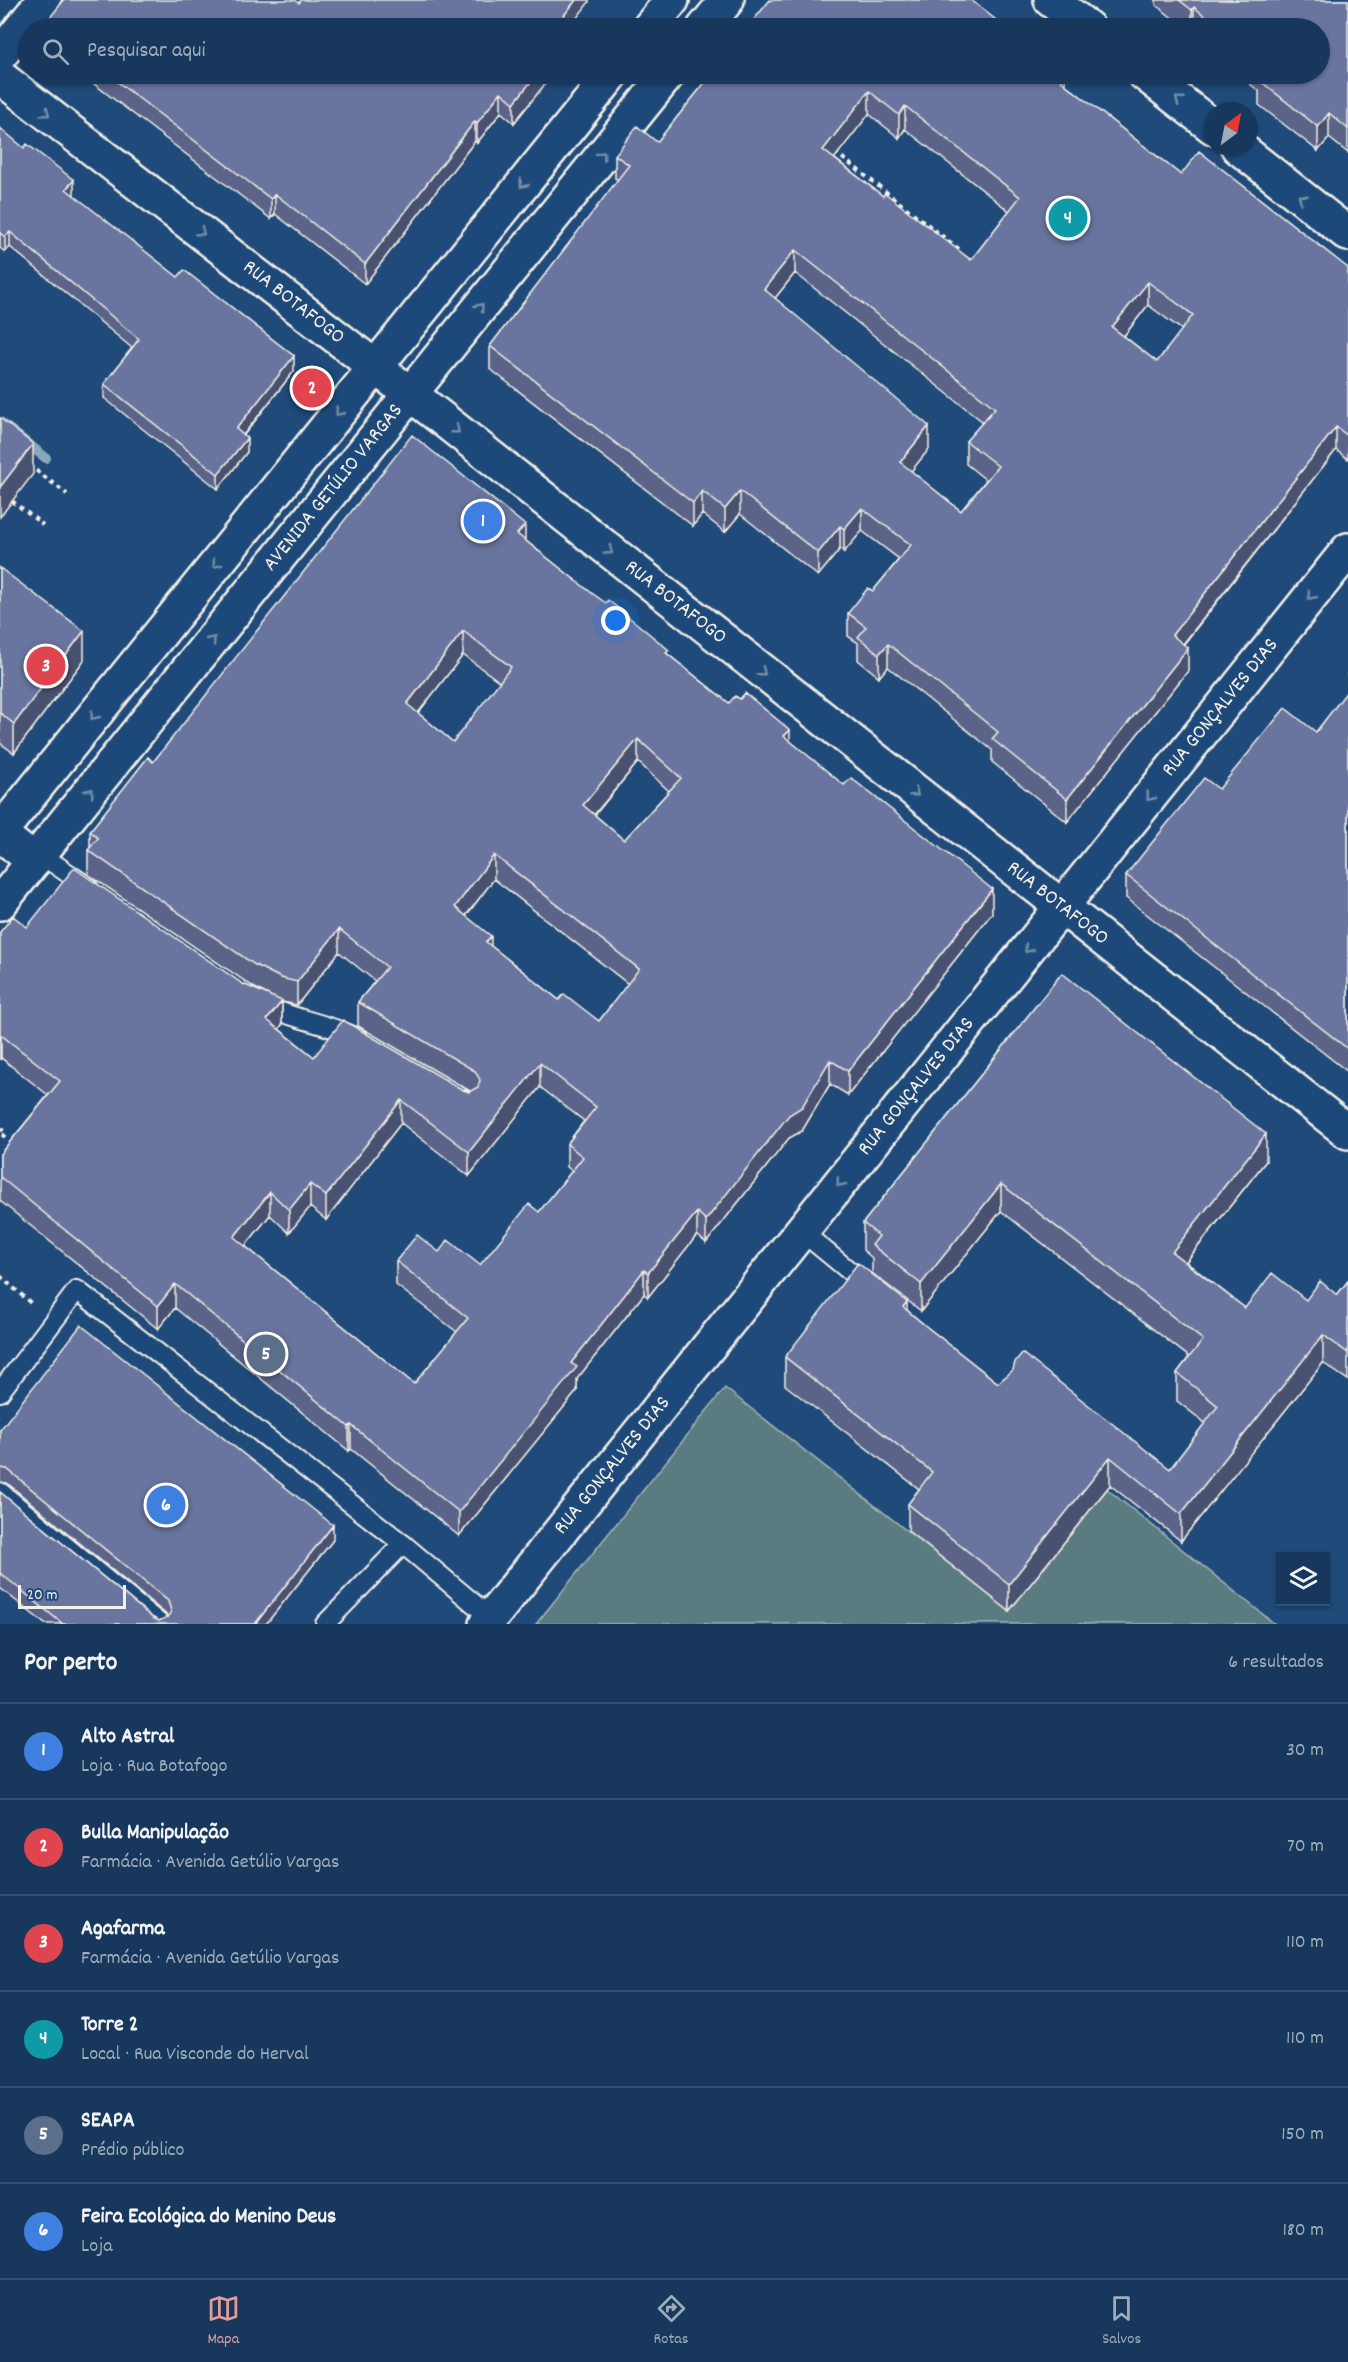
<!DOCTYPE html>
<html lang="pt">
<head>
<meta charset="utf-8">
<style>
  :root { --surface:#17385c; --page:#244365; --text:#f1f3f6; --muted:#9eacbb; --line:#365272; --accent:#e69b98 }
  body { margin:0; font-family:Dekko,sans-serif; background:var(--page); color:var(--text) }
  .controls { position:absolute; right:18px; bottom:18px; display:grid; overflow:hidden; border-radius:0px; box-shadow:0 2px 4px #0004 }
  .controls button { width:54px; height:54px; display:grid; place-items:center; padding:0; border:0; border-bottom:2px solid var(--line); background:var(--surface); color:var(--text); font:30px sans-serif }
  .compass { position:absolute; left:1204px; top:102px; width:54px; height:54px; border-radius:50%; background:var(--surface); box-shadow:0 2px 4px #0004; rotate:32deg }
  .scale { position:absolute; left:18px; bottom:15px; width:108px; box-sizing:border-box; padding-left:6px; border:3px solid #f4f1e8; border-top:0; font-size:16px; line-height:21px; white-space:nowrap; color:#f4f1e8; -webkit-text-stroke:4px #1f4a7a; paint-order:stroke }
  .you { position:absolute; left:616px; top:621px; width:21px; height:21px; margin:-15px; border:4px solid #fff; border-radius:50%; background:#1a73e8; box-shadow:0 0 0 9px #1a73e833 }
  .badge { display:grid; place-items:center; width:39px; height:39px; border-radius:50%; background:var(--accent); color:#fff; font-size:20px; font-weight:700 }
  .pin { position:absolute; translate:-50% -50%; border:3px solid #fff; box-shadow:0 2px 6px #0006 }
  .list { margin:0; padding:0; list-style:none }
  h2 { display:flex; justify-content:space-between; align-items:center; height:78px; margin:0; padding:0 24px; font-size:26px }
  h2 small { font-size:20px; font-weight:400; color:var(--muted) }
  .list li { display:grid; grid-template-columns:39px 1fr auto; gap:18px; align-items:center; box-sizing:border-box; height:96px; padding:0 24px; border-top:2px solid var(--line) }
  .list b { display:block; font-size:22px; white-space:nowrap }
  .list p { margin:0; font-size:20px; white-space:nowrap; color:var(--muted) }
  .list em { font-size:20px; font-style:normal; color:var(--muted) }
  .icon { flex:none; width:33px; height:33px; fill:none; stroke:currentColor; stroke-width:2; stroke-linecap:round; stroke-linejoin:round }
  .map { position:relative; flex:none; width:1348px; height:1624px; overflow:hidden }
  .search { position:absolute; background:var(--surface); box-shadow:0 2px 4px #0004; left:18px; right:18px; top:18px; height:66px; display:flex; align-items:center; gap:15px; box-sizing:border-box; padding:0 21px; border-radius:33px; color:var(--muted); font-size:22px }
  .sheet { height:654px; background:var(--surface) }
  nav { display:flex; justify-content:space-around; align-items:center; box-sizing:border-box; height:84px; border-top:2px solid var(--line); background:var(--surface); font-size:16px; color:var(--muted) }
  nav a { display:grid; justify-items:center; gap:3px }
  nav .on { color:var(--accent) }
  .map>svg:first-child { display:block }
</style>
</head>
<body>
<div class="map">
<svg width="1348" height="1624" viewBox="0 0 1348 1624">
  <rect width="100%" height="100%" fill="#1f4a7a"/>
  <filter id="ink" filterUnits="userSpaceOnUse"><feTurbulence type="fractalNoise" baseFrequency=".0167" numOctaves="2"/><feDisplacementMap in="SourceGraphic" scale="12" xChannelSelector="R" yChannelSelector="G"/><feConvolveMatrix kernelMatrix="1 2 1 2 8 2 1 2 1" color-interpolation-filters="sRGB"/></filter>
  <g filter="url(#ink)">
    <path fill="#5a7c81" stroke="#a7b6b4" stroke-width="1.5" d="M725,1388L1009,1611L1107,1489L1275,1624H536Z"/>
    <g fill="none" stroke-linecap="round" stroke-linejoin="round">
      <path stroke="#8aa8bd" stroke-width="10" d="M0,422L46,458"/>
      <defs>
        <path id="lane" d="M40,854L88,887
          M259,1003C291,1019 326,1023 358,1038
          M801,1231L869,1287
          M0,1392L77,1290L403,1544L325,1624
          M0,1492L160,1624
          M403,1544L491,1618"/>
        <path id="street" d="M1051,0L1088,28
          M0,55L44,0
          M1145,74L1213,127
          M1238,147L1348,234
          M0,834L34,861
          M486,1624L1348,550"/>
        <path id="secondary" d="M649,28L672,0
          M704,28L727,0
          M0,77L440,417L1348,1132
          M0,832L612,74
          M0,903L668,74"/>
      </defs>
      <use href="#lane" stroke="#f4f1e8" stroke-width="22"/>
      <use href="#street" stroke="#f4f1e8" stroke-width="38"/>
      <use href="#secondary" stroke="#f4f1e8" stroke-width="38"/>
      <path stroke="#f4f1e8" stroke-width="4" stroke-dasharray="4.5 4.5" stroke-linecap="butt" d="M835,152L960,250
        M29,465L67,494
        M12,501L43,525
        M0,1128L6,1133L0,1140
        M0,1276L33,1305"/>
      <use href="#lane" stroke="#1f4a7a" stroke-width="18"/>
      <use href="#street" stroke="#1f4a7a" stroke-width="33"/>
      <use href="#secondary" stroke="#1f4a7a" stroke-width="33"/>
    </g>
    <path fill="#5b6489" stroke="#f4f1e8" stroke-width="1.5" fill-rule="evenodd" d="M1156,0H1348V153L1329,138L1318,151L1259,105V91L1237,74H1320V28H1185L1156,5Z
      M81,74H553L514,123L501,112L477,143L475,141L365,284L275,214L271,219Z
      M712,74L1065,84L1181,175L1348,268V459L1336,450L1184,644L1188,671L1067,822L992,762V750L888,667L879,677L858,660V643L848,636V613L873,591L899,559L862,531L844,552L840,549L818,576L740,514L725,532L702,514L693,526L490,369V346L618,180L615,178V155L657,142ZM869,114L899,138L905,129L1009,211L971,260L883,196L834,158ZM795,273L983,422L966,441V464L986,480L961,511L911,471L929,449L775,298ZM1148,305L1182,330L1157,362L1124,336Z
      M0,128L73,195L294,371L244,435L247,452L218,489L104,398V384L132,348L10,247L5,252L0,248Z
      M525,540L729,703L790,741L992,913L848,1095L830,1084L802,1131L789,1138L706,1243L697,1235L648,1297L644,1294L577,1379V1391L459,1536L351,1449L349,1451L175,1308L158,1329L0,1201V1154L48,1095L1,1058L0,1060V932L27,927L243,984L272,997L255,988L88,874V850L90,848V831L153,762ZM463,655L500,682L453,742L418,713ZM638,762L669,791L624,840L595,815ZM494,879L628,984L599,1021L559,1000L491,946L466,916ZM339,952L375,981L358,1002V1026L470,1091L314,1057L279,1029L282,1025V1002L297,1005ZM540,1087L584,1121L567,1144V1167L572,1171L539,1212L480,1265L439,1252L396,1261V1285L457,1332L414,1384L245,1246L270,1215L289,1233L310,1207L326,1220L401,1123L469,1176Z
      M0,568L84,660L14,753L0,743Z
      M1348,673V1072L1126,898V875L1219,789L1316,732L1348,691Z
      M1062,973L1266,1161L1186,1262L1245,1308L1306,1300L1337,1295L1348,1281V1380L1323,1363L1181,1541L1110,1485L1009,1611L908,1531V1504L919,1489L785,1385V1357L907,1310L927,1327L998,1383L1170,1469L1205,1423L1177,1401V1373L1189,1357L1001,1211L921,1311L872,1273V1258L863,1250V1223Z
      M0,1430L333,1540L266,1624H45L0,1588V1492L153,1618L159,1621L168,1617V1616L7,1483L0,1482Z"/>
    <path fill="#4a516f" stroke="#f4f1e8" stroke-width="1.5" d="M576,0H589V2L569,28H554Z
      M1194,7V28H1192V10Z
      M537,74H553L514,123V103Z
      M1065,76V99L1061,81Z
      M869,91V114L823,173V150Z
      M501,92V112L477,143V123Z
      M905,106V129L899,138V115Z
      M1329,113V138L1318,151V127Z
      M475,121V141L365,284V264Z
      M74,180V195L66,204V189Z
      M275,194V214L271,219V199Z
      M10,232V247L5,252V237Z
      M795,250V273L764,312V289Z
      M1148,282V305L1112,351V327Z
      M294,356V371L236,444V429Z
      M929,426V449L900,485V462Z
      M1336,427V450L1172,658V635Z
      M247,438V452L218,489V474Z
      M33,444V474L0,517V487Z
      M702,491V514L693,526V503Z
      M740,491V514L725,532V509Z
      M862,508V531L844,552V529Z
      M525,525V548L517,534Z
      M840,526V549L818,576V553Z
      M84,631V660L14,753V724Z
      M463,631V655L407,727V704Z
      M888,644V667L879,677V654Z
      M1188,648V671L1067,822V799Z
      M790,730V753L784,736Z
      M638,739V762L583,828V805Z
      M494,855V879L455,930V907Z
      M992,889V913L848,1095V1071Z
      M339,929V952L297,1005V982Z
      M491,936V960L486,942Z
      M282,1001V1025L267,1044V1020Z
      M1,1035V1058L0,1060V1036Z
      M830,1060V1084L802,1131L789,1138L706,1243V1220Z
      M540,1063V1087L469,1176V1152Z
      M401,1100V1123L326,1220V1196Z
      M1266,1134V1161L1172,1279V1252Z
      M310,1184V1207L289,1233V1210Z
      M1001,1184V1211L921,1311V1284Z
      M270,1192V1215L234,1260V1237Z
      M697,1212V1235L648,1297V1273Z
      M644,1270V1294L577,1379V1391L459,1536V1512L571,1363Z
      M175,1284V1308L158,1329V1306Z
      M907,1302V1329L903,1307Z
      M1323,1335V1363L1181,1541V1514Z
      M351,1425V1449L349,1451V1427Z
      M1110,1457V1485L1009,1611V1584Z
      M333,1525V1540L266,1624H255Z"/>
    <path fill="#6a749f" stroke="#f4f1e8" stroke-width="1.5" fill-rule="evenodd" d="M64,0H295L299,3L301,0H576L554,28H48L44,25Z
      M770,0H971L1006,28H747Z
      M1179,0H1348V129L1329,113L1318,127L1259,80L1265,74H1320V28H1253L1259,20H1210L1194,7L1192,10Z
      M107,74H537L514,103L501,92L477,123L475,121L365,264L275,194L271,199Z
      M712,74H1062L1065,76L1061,81L1181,175L1199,151L1348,268V436L1336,427L1172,635L1188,648L1067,799L992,739L998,732L888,644L879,654L858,637L866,627L848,613L868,588L873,591L911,545L862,508L844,529L840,526L818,553L740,491L725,509L702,491L693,503L490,346L629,165L615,155L637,126L657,142ZM869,91L899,115L905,106L1020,197L971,260L885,193L883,196L823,150ZM795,250L995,408L966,441L998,466L961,511L900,462L929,426L764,289ZM1148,282L1193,315L1157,362L1112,327Z
      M0,128L24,148L27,144L74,180L66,189L178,277L184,270L294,356L236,429L247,438L218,474L104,384L139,339L10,232L5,237L0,233Z
      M0,418L33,444L0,487Z
      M412,435L525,525L517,534L593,594L606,603L608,600L669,650L666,653L729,703L735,696L740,699L745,693L790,730L784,736L844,785L851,778L992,889L848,1071L830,1060L802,1107L789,1115L706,1220L697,1212L648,1273L644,1270L571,1363L577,1367L459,1512L351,1425L349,1427L175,1284L158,1306L0,1177V1154L60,1081L1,1035L0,1036V932L13,916L27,927L74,868L243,984L282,1001L267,1020L314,1057L343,1020L463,1090L469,1092L478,1087L480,1080L475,1071L358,1002L387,967L339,929L297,982L281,978L255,965L88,850L98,838L90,831L148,757L153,762ZM463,631L511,667L453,742L407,704ZM638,739L681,778L624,840L583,805ZM494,855L639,969L599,1021L564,994L559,1000L486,942L491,936L455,907ZM540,1063L596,1107L567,1144L583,1157L539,1212L529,1204L480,1265L448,1240L439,1252L417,1235L396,1261L468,1318L414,1384L234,1237L270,1192L289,1210L310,1184L326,1196L401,1100L469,1152Z
      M0,568L84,631L14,724L0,713Z
      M1348,690V1049L1126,875L1204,778L1219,789L1285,708L1316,732Z
      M1062,973L1266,1134L1172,1252L1245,1308L1272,1273L1306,1300L1320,1281L1337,1295L1348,1281V1353L1323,1335L1181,1514L1110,1457L1009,1584L908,1504L932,1472L785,1357L858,1263L907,1302L903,1307L927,1327L998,1383L1013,1370L1015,1362L1022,1353L1170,1469L1218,1406L1177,1373L1203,1340L1001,1184L921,1284L872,1245L879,1236L863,1223Z
      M81,1325L333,1525L255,1624H63L0,1573V1492L153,1618L159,1621L168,1617L171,1611L168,1601L7,1469L0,1468V1430Z"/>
    <defs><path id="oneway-chevron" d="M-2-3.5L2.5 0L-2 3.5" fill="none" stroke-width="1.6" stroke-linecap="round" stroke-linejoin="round" transform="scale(1.5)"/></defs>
    <g stroke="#748da6">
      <use href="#oneway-chevron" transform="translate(1179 100) rotate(-142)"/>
      <use href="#oneway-chevron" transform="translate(46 113) rotate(38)"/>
      <use href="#oneway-chevron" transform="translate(602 155) rotate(-51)"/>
      <use href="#oneway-chevron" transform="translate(523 184) rotate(129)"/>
      <use href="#oneway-chevron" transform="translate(1302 198) rotate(-142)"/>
      <use href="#oneway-chevron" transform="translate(201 232) rotate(38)"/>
      <use href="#oneway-chevron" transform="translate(480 307) rotate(-51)"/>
      <use href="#oneway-chevron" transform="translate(339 412) rotate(129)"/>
      <use href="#oneway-chevron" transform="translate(456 430) rotate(38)"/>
      <use href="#oneway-chevron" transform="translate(609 551) rotate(38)"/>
      <use href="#oneway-chevron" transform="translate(216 564) rotate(129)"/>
      <use href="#oneway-chevron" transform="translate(1311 596) rotate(129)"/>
      <use href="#oneway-chevron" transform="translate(212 640) rotate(-51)"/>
      <use href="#oneway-chevron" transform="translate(762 672) rotate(38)"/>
      <use href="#oneway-chevron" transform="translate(94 716) rotate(129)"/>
      <use href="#oneway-chevron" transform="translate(90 792) rotate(-51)"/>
      <use href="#oneway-chevron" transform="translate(915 793) rotate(38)"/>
      <use href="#oneway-chevron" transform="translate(1150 797) rotate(129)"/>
      <use href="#oneway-chevron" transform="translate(1028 949) rotate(129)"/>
      <use href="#oneway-chevron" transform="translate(840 1183) rotate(129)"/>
    </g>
  </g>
  <g text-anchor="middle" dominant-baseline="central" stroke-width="4.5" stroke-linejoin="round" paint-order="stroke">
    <g font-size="21" fill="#f4f1e8" stroke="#1f4a7a">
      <text transform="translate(293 303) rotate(38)">RUA BOTAFOGO</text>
      <text transform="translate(334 488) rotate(-51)">AVENIDA GETÚLIO VARGAS</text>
      <text transform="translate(675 603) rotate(38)">RUA BOTAFOGO</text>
      <text transform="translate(1221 708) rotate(-51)">RUA GONÇALVES DIAS</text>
      <text transform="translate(1057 904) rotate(38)">RUA BOTAFOGO</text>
      <text transform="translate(917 1087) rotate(-51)">RUA GONÇALVES DIAS</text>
      <text transform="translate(613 1466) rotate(-51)">RUA GONÇALVES DIAS</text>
    </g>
  </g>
</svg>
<div class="controls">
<button><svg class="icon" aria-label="layers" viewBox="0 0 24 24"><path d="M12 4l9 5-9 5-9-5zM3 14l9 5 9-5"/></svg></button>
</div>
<svg class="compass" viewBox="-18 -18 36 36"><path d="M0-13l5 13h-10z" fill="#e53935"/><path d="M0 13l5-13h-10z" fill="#9eacbb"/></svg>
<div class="scale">20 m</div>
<div class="you"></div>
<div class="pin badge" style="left:483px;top:521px;background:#3f7fe0">1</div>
<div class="pin badge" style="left:312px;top:388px;background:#e0444e">2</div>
<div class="pin badge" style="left:46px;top:666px;background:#e0444e">3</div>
<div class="pin badge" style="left:1068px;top:218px;background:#0f9aa8">4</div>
<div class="pin badge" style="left:266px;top:1354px;background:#5c6f8a">5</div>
<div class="pin badge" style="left:166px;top:1505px;background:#3f7fe0">6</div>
<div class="search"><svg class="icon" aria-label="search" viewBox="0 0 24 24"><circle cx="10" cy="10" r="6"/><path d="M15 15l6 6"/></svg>Pesquisar aqui</div>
</div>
<section class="sheet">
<h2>Por perto<small>6 resultados</small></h2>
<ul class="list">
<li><span class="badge" style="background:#3f7fe0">1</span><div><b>Alto Astral</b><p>Loja · Rua Botafogo</p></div><em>30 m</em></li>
<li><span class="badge" style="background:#e0444e">2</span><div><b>Bulla Manipulação</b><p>Farmácia · Avenida Getúlio Vargas</p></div><em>70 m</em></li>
<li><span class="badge" style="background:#e0444e">3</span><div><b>Agafarma</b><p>Farmácia · Avenida Getúlio Vargas</p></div><em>110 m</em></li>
<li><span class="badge" style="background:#0f9aa8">4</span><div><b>Torre 2</b><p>Local · Rua Visconde do Herval</p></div><em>110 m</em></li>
<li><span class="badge" style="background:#5c6f8a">5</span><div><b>SEAPA</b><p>Prédio público</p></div><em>150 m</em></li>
<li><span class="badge" style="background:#3f7fe0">6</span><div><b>Feira Ecológica do Menino Deus</b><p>Loja</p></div><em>180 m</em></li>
</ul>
</section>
<nav>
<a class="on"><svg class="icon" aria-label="map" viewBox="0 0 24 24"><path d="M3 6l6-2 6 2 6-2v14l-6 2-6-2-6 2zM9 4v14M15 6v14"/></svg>Mapa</a>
<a><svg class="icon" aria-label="directions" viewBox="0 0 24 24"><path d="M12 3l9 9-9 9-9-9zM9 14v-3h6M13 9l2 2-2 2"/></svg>Rotas</a>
<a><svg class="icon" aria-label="saved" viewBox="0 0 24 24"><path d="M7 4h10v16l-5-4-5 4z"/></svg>Salvos</a>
</nav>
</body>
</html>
